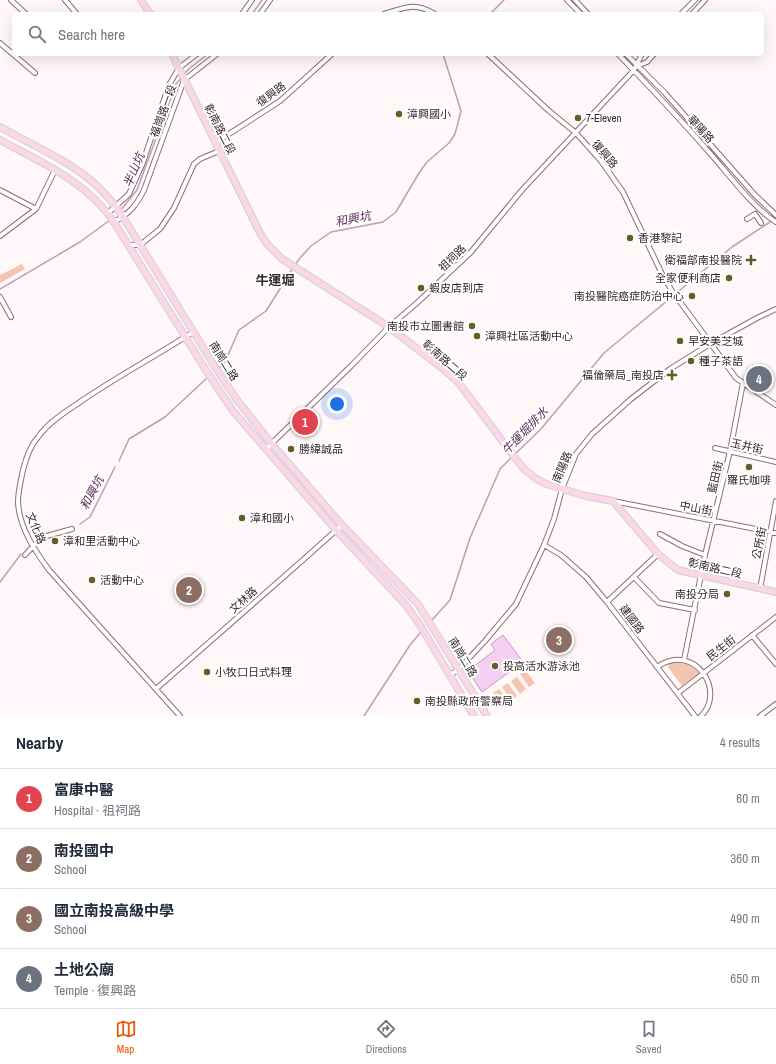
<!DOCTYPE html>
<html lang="en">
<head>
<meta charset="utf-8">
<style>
  :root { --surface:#fff; --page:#f6f6f7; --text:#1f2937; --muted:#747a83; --line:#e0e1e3; --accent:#ea580c }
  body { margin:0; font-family:"Archivo Narrow","Noto Sans TC",sans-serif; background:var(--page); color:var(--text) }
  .you { position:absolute; left:337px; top:404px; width:14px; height:14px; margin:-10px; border:3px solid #fff; border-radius:50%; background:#1a73e8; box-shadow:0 0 0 6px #1a73e833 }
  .badge { display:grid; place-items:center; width:26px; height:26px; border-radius:50%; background:var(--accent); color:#fff; font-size:13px; font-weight:700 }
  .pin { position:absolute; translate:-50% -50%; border:2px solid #fff; box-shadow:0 1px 4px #0006 }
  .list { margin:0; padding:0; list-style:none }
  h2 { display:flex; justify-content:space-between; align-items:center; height:52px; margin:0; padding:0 16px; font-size:17px }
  h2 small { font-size:13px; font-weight:400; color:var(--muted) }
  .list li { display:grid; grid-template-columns:26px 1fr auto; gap:12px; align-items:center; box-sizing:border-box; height:60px; padding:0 16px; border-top:1px solid var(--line) }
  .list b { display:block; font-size:15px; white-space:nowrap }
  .list p { margin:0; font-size:13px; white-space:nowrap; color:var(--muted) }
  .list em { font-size:13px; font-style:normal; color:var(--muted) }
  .icon { flex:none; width:22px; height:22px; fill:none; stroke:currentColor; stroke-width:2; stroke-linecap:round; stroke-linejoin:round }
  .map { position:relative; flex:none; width:776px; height:716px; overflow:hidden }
  .search { position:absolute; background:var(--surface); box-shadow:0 4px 16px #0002; left:12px; right:12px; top:12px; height:44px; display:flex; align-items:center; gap:10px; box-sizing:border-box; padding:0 14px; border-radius:6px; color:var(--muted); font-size:15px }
  .sheet { height:292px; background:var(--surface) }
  nav { display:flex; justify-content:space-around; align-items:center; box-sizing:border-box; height:56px; border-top:1px solid var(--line); background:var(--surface); font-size:11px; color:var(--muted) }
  nav a { display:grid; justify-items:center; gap:2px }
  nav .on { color:var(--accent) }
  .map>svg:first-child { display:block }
</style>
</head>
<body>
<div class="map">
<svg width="776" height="716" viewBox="0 0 776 716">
  <rect width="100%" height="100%" fill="#fff7f8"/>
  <path fill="#f5c5b1" d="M22,264L25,269L0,283V275Z
    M673,661C687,661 690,662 699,673L682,686L668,667L669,663Z
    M525,670L535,683L529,687L520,674Z
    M517,677L526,689L520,694L511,681Z
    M508,683L517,696L511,700L502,687Z
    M499,689L509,702L503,706L493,693Z"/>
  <path fill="#f5d0f4" stroke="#bc9eb8" d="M503,635L523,662L482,692L468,671L495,650L491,644Z"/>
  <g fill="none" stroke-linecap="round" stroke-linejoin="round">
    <path stroke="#bc9eb8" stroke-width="1.5" d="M252,14L262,0
      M490,14L504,0
      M184,74L190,68L208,54
      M120,211L137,190L176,84L182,77
      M295,265L300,258L311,246L331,232L383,222L396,212L419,173L427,162L449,143L455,134L461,111L443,54
      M0,289L80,242L110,220
      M220,367L225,362L239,330L266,311L293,268
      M515,454L541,429L604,353L732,247L776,218
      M119,461L129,439L165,417L207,378
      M80,524L90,517L115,467
      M0,582L21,554
      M431,621L450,600L470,538L500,469L512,457
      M364,716L410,645L421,632"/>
    <defs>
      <path id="minor" d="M11,0L26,14
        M65,0L77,14
        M567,0L581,14
        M575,0L588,14
        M242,14L252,0
        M260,14L270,0
        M384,14C405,8 414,1 435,14
        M681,14L695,0
        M692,14L705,0
        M0,43L35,73
        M488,54L548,110L576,133L601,161L623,192L662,274L672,291L736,378L776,405
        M618,54C649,86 679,118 708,151C727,172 753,208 776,222
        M626,54L665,93L755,195L776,215
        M637,66L647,62L654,54
        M215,143L280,101L332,54
        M0,190L36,209
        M108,213L129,194L142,165L169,85L179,68L197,54
        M747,219L755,214L761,223
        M114,222C130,213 136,206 144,190L184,80L217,54
        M0,236L36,209L55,170
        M128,245H140L160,229L174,208L194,164L200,159L219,151
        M0,297L11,317
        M715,448L776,462
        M266,449L352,365L389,327L418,302L471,252L522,190L634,70L642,54
        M613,501L776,533
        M660,534L682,546L705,555
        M544,545L561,555L586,577L607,602L695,716
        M25,555L39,540L43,537L72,529
        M634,577L659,603L695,610
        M760,589L776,501
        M607,602L658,554
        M752,635L776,664
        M684,660L705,555L730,451L743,383
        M657,667C694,641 727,691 701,716
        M450,675L458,670L485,641L516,604L544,545L554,519L562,489L576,454L592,434L631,399L670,369L710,344L757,318L776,309
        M156,689L304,559L342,525
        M678,693L776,617
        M180,716L49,570C35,551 19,527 18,502C18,491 21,480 23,470C26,458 30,446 38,437C49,422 65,412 80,402C116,377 156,356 193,332
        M760,716L776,704"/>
      <path id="major" d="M141,0L150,14
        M172,54L260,233L268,245L282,259L389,327L442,368L458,382L516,459L524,469L535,478L546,484L586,496L613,501L658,554L678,570L776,592
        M0,127C32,145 68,160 95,184C106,194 115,205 123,217L215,367L237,400L271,443L342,525L418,604L487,716
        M0,140C42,163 86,181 114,222L207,372L233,411L336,530L405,604L420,625L474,716"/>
    </defs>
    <use href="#minor" stroke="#8e6e74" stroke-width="6"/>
    <use href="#major" stroke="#d7d4d5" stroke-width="8"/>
    <use href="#minor" stroke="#fff" stroke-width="4"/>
    <use href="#major" stroke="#fbd7e9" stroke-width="5.5"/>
  </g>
  <g fill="#635d29" stroke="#fff" stroke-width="1.5">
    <circle cx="399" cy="114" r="4"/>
    <circle cx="578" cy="118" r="4"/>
    <circle cx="630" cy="238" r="4"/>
    <path d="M749 254h4v4h4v4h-4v4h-4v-4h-4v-4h4z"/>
    <circle cx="729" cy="278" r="4"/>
    <circle cx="421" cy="288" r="4"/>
    <circle cx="692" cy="296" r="4"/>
    <circle cx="472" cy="326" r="4"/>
    <circle cx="477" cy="336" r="4"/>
    <circle cx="680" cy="341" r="4"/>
    <circle cx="691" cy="361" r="4"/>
    <path d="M670 369h4v4h4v4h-4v4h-4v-4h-4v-4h4z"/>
    <circle cx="291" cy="449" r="4"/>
    <circle cx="749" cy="467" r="4"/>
    <circle cx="242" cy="518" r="4"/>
    <circle cx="55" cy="541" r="4"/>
    <circle cx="92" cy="580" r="4"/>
    <circle cx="727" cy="594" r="4"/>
    <circle cx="495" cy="666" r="4"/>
    <circle cx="207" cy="672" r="4"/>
    <circle cx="417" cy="701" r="4"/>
  </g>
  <g text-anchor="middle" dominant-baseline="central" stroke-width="4" stroke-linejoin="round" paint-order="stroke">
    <g font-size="11" fill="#36282b" stroke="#fff">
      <text transform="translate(271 94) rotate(-36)">復興路</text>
      <text transform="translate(163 111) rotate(-70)">福崗路一段</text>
      <text transform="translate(220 129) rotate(63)">彰南路二段</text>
      <text transform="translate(701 129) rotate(48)">華陽路</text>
      <text transform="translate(605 154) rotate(50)">復興路</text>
      <text transform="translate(452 258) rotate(-44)">祖祠路</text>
      <text transform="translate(445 360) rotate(41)">彰南路二段</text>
      <text transform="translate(224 361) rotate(58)">南崗二路</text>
      <text transform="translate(747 446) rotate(13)">玉井街</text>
      <text transform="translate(562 467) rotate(-67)">南陽路</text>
      <text transform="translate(715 477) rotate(-77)">藍田街</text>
      <text transform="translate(696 508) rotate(11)">中山街</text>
      <text transform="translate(36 528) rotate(67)">文化路</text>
      <text transform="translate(759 543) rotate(-79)">公所街</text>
      <text transform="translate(715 568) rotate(13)">彰南路二段</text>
      <text transform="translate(243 600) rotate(-42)">文林路</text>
      <text transform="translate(632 619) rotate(53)">建國路</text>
      <text transform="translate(721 648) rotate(-38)">民生街</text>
      <text transform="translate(463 657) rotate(59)">南崗二路</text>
    </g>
    <g font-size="11" fill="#36282b" stroke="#fff" text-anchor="start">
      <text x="407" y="114">漳興國小</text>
      <text x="586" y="118">7-Eleven</text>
      <text x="638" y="238">香港黎記</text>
      <text x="742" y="260" text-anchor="end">衛福部南投醫院</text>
      <text x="721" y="278" text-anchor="end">全家便利商店</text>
      <text x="429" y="288">蝦皮店到店</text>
      <text x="684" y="296" text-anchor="end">南投醫院癌症防治中心</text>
      <text x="464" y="326" text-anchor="end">南投市立圖書館</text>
      <text x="485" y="336">漳興社區活動中心</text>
      <text x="688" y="341">早安美芝城</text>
      <text x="699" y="361">種子茶語</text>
      <text x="664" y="375" text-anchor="end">福倫藥局_南投店</text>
      <text x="299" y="449">勝緯誠品</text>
      <text x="749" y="480" text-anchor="middle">羅氏咖啡</text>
      <text x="250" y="518">漳和國小</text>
      <text x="63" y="541">漳和里活動中心</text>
      <text x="100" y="580">活動中心</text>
      <text x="719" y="594" text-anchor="end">南投分局</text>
      <text x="503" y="666">投高活水游泳池</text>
      <text x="215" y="672">小牧口日式料理</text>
      <text x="425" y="701">南投縣政府警察局</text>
    </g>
    <g font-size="12" font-style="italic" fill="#5a2d5a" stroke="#fff">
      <text transform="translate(134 170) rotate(-67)">半山坑</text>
      <text transform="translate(353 219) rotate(-11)">和興坑</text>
      <text transform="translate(525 431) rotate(-46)">牛運堀排水</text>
      <text transform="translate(92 493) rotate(-62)">和興坑</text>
    </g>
    <g font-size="13" font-weight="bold" fill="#36282b" stroke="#fff">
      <text x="275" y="280">牛運堀</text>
    </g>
  </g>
</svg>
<div class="you"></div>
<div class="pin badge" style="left:305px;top:422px;background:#e0444e">1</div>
<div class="pin badge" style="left:189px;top:590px;background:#8d6e63">2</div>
<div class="pin badge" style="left:559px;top:640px;background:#8d6e63">3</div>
<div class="pin badge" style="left:759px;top:379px;background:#6b7280">4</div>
<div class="search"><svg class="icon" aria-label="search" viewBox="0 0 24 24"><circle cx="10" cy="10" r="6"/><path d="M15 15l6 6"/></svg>Search here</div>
</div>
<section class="sheet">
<h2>Nearby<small>4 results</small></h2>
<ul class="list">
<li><span class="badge" style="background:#e0444e">1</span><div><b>富康中醫</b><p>Hospital · 祖祠路</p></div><em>60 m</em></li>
<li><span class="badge" style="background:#8d6e63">2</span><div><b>南投國中</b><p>School</p></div><em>360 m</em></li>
<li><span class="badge" style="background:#8d6e63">3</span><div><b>國立南投高級中學</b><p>School</p></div><em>490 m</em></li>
<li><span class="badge" style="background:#6b7280">4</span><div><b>土地公廟</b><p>Temple · 復興路</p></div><em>650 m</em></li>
</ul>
</section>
<nav>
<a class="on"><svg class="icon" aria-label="map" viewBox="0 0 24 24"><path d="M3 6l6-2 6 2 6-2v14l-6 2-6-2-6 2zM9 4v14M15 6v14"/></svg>Map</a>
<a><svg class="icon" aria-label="directions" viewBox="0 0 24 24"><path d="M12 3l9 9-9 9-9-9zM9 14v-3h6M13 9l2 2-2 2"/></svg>Directions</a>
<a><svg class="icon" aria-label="saved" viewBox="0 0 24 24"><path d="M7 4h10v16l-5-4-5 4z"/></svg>Saved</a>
</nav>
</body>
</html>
